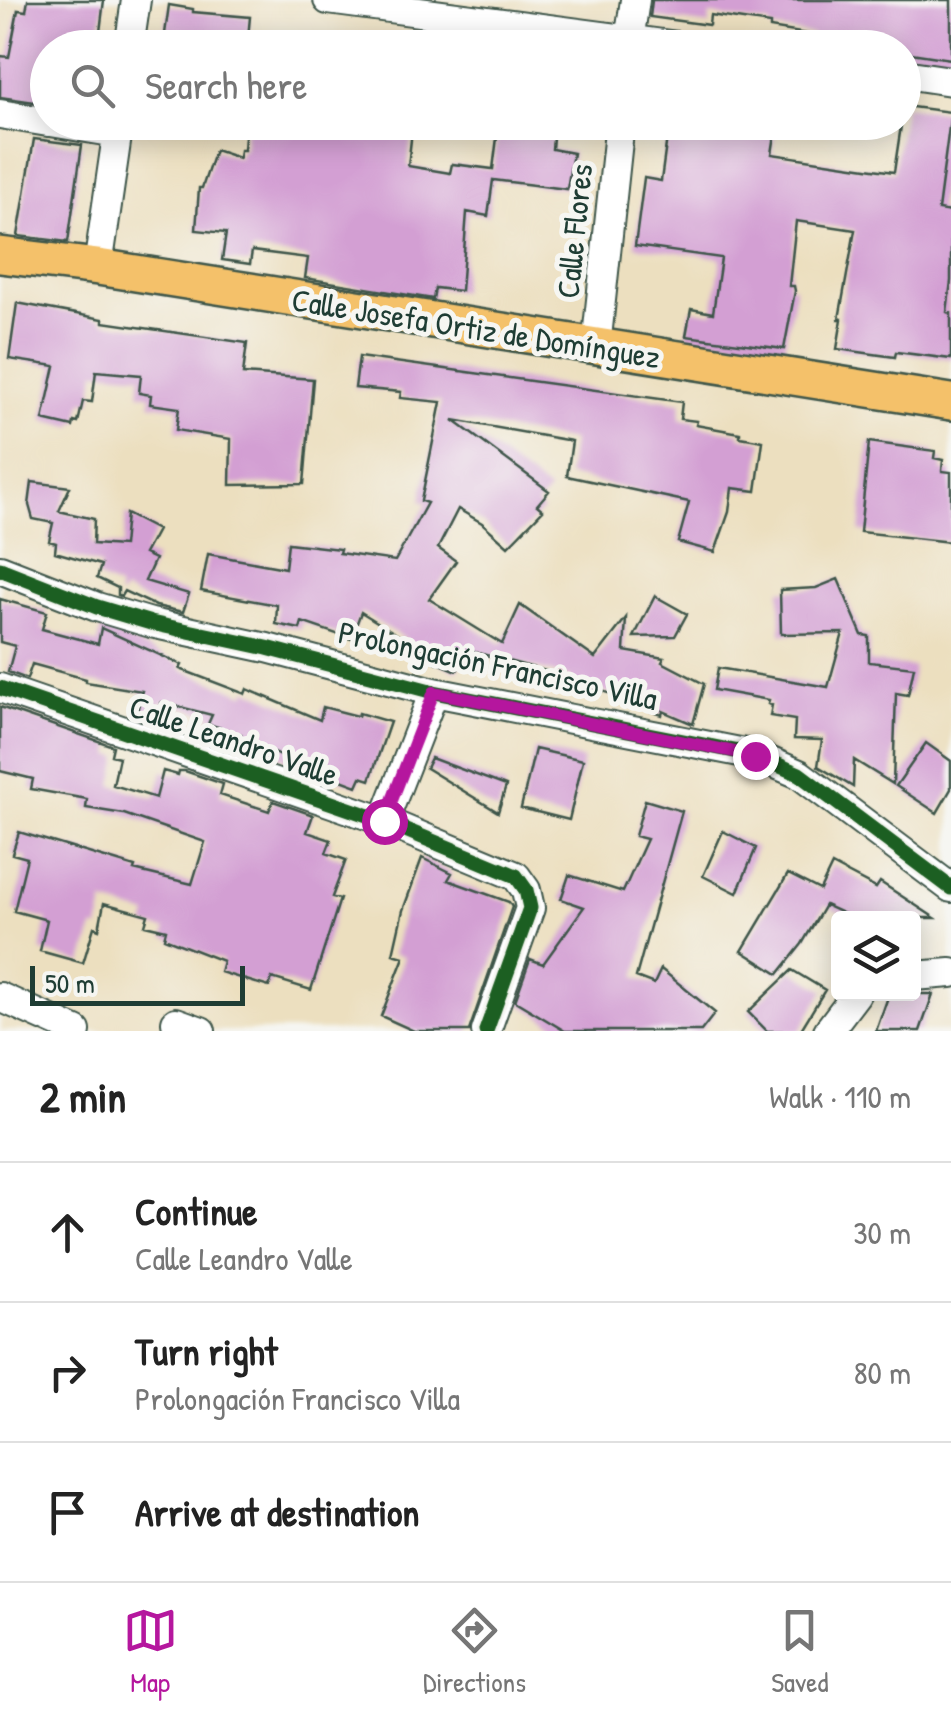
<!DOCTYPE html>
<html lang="en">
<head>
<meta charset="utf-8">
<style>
  :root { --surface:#fff; --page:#f2f2f2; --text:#222; --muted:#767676; --line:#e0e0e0; --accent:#b5179e }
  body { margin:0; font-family:"Patrick Hand",sans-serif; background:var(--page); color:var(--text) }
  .controls { position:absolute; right:30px; bottom:30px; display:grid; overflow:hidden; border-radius:10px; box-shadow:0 5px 25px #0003 }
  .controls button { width:90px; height:90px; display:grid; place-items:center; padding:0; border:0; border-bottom:2px solid var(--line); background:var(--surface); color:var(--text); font:50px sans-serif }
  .scale { position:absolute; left:30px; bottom:25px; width:215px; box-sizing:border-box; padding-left:10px; border:5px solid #1f3d34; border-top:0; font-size:28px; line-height:35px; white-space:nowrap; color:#1f3d34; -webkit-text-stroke:8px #f6f6f2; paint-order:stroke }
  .stop { position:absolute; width:30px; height:30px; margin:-22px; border:8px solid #b5179e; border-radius:50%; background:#fff }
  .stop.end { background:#b5179e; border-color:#fff; box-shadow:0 2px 10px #0008 }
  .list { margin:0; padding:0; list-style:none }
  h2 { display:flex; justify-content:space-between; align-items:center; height:130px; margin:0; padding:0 40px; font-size:42px }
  h2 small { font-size:32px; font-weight:400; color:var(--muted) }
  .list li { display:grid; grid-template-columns:65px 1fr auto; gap:30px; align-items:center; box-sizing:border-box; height:140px; padding:0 40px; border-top:2px solid var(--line) }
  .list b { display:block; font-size:38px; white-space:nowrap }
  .list p { margin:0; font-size:32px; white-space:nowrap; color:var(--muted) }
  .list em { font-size:32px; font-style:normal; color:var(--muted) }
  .icon { flex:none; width:55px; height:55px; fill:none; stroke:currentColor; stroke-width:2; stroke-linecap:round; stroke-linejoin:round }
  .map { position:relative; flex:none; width:951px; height:1031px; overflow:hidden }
  .search { position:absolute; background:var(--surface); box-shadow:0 5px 25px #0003; left:30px; right:30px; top:30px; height:110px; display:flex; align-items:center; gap:25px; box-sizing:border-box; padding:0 35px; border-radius:55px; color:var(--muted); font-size:38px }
  .sheet { height:550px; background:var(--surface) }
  nav { display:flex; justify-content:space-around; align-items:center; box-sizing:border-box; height:140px; border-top:2px solid var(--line); background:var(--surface); font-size:28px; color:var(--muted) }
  nav a { display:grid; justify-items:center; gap:5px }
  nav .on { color:var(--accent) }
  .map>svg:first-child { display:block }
</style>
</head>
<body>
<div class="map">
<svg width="951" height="1031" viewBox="0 0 951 1031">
  <rect width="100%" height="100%" fill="#f6f6f2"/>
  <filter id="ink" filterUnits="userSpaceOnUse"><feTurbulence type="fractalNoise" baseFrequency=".01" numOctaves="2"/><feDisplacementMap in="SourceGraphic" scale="20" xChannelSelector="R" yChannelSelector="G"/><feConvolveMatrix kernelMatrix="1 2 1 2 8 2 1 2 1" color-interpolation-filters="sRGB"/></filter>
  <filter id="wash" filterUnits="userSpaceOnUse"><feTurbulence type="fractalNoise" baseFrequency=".0048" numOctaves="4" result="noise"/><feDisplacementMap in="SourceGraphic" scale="40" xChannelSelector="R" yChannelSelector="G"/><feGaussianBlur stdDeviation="2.25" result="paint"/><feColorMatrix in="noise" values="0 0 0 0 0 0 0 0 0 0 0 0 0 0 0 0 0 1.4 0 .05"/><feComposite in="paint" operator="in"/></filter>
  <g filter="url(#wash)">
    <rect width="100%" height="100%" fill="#ecdfbf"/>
    <g id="blocks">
      <path fill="#d39fd3" d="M28,0H104L98,48H48V104L0,97V56L9,57L18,10L26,11Z
        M652,0H951V59L904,52V48H870L813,40V35L770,28V24L710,15L709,25L650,17Z
        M169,5L193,9V12L250,17L247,48H163Z
        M904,106L951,112L938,210L951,212V281L947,312L951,313V359L896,352L895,357L837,349L842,319H839L855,230L796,221L789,286H794L795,291L784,349L686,336L691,309L713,313L721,258L635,246L644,178L661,181L669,122H777L772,154L894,172Z
        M246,122H413L408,166L450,173L452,164L493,169L499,122H532L531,133L553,137L552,149L573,153L567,189L493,180L488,216L467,212L461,291L435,288L433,299L305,278L308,258L252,251L250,264L222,260L226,233L196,230L199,188H202L215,150L239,158L240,150H244Z
        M34,139L82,145L68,242L18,236Z
        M17,303L103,319V322L247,343L243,374L313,379L304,484L230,485L231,439L176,430L179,408L150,404L151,395L139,393L141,375L96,371L92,402L83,401L78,423L74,422L73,427L43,420L55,366L9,359Z
        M359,357L682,402L680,419L697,421L696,425L740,433V437L763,441L756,491L732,488L729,512L715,552L678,542L689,502L567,476L572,441L453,420L549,491L537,505L543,510L508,546L482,523L458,509L438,548L456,561L429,599L502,644L520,605L595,658L626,618L624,651L664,658L662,662L704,684L693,724L663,711L662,715L621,701L622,697L571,682L572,678L467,650L457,671L422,656L424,651L361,612L351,639L302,622L300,629L276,624L277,605L201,591L208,554L285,568L288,543L340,549L339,553L395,561L427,503L421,501L441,402L400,398L401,392L355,388Z
        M869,442L935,451L934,458L943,460L942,471L951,472V542L860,532Z
        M32,482L70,487L59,511L94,519L93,544L123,546L126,514L157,530L144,554L155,559L145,581L189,594L183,612L156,606L124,591L121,596L118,595V588L97,578L101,565L55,552L56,543L49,541L53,523L33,519L29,505Z
        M838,579L862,635L869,636V662L914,667L908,695L896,693L893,784L854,760L853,787L818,766L822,740L794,739L795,720L770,716L772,705L768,704L769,700L714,690L718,668L828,687L843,633L781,634L780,590L816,588Z
        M655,596L687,614L675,636L634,637Z
        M0,599L47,612L42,629L98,644L101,628L182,665L180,669L245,694L247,689L320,720L323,707L358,716L359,713L390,722L370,780L361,777L357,786L328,775L326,778L240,737L241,734L208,724L212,715L161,702L155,723L136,716L142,691L86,682V679L32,664L27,679L8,672L15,646L0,642Z
        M0,707L113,746L111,755L119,757L113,785L156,798L163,771L178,775L179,771H185L223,784L220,795L269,811L273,801L313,815L307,832L331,840L326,853L346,860L332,897L340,899L311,990L272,978L269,987L220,972L223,961L164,938L166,930L145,925L148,915L104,903L99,929L94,927L83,963L40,951L47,920L14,911L27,858L12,854L19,832L125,864L135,867L134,870L192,884L205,842L124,814L86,808L87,799L31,789L33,779L0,771Z
        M926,743L951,761V789L937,813L896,786Z
        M535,749L583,760L569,820L521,808Z
        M431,758L506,786L498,812L426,768Z
        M645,800L682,811L636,977L654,984L661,969L715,1013L701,1031H565L515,1001L530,959L543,964L584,907L561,899L569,875L623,892L647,839L635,836Z
        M723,831L756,848L737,893L703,876Z
        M422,858L452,873L448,880L509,902L512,907L469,1031H414L381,1016L404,957L393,954L403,910Z
        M832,865L876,888L880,882L935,918H853L825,905L802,944L778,974L742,951L788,874L820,890Z
        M792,970L825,990L800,1031H767L748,1012Z
        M889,994H933L920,1031H876Z"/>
    </g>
  </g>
  <g filter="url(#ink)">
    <use href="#blocks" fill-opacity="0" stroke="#3e5549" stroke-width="2.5"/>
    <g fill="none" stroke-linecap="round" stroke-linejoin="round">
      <defs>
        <path id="minor" d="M328,0L693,48
          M129,48L136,0
          M628,48L635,0
          M904,74L951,81
          M0,114L48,122
          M51,122L117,133
          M98,267L119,122
          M596,347L620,122
          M0,569L97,607L151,623L267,648L434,692L755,755L799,774L951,888
          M0,688L384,821L516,876L526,890L530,908L486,1031
          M384,821L434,692
          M914,976L951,973
          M0,997L76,1031
          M176,1022L201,1031
          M828,1031L856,994"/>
        <path id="major" d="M0,255L98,267L951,402"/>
      </defs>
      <use href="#minor" stroke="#3e5549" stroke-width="32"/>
      <use href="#major" stroke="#3e5549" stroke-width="40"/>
      <use href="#minor" stroke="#fff" stroke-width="28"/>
      <use href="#major" stroke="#f4c16a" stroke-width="35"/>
      <defs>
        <path id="cycleway" d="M0,569L97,607L151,623L267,648L434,692L755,755L799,774L951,888
          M0,688L384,821L516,876L526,890L530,908L486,1031"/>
      </defs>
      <use href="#cycleway" stroke="#f6f6f2" stroke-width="21"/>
      <use href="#cycleway" stroke="#1b5e20" stroke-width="15"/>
    </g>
  </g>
  <g fill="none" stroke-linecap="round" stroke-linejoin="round" filter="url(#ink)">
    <path stroke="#b5179e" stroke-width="12" d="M384,821L434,692L755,756"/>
  </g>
  <g text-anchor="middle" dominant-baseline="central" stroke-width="10" stroke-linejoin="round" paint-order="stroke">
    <g font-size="32" fill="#1f3d34" stroke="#f6f6f2">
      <text transform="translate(574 231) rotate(-84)">Calle Flores</text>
      <text transform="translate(476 328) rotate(9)">Calle Josefa Ortiz de Domínguez</text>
      <text transform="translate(498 665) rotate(12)">Prolongación Francisco Villa</text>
      <text transform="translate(234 740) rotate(19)">Calle Leandro Valle</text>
    </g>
  </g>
</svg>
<div class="controls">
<button><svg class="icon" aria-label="layers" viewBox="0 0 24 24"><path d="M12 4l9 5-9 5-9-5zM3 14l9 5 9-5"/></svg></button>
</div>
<div class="scale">50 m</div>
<div class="stop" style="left:384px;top:821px"></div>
<div class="stop end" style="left:755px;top:756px"></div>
<div class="search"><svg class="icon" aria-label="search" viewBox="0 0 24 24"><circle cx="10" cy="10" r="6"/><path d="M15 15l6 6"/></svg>Search here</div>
</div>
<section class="sheet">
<h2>2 min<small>Walk · 110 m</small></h2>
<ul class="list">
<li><svg class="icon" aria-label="ahead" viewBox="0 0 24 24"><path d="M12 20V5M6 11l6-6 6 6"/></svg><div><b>Continue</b><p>Calle Leandro Valle</p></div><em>30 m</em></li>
<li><svg class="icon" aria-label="right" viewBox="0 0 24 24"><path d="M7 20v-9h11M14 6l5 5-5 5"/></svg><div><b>Turn right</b><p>Prolongación Francisco Villa</p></div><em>80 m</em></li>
<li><svg class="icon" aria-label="arrive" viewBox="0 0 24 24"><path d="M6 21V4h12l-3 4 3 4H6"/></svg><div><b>Arrive at destination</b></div></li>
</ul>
</section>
<nav>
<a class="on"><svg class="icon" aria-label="map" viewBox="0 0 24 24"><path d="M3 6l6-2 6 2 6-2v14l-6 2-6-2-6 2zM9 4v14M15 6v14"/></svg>Map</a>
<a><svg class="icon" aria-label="directions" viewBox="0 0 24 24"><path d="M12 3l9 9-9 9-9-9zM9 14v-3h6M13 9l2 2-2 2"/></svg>Directions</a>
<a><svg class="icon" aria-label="saved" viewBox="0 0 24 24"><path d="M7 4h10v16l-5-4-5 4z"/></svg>Saved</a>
</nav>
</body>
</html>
